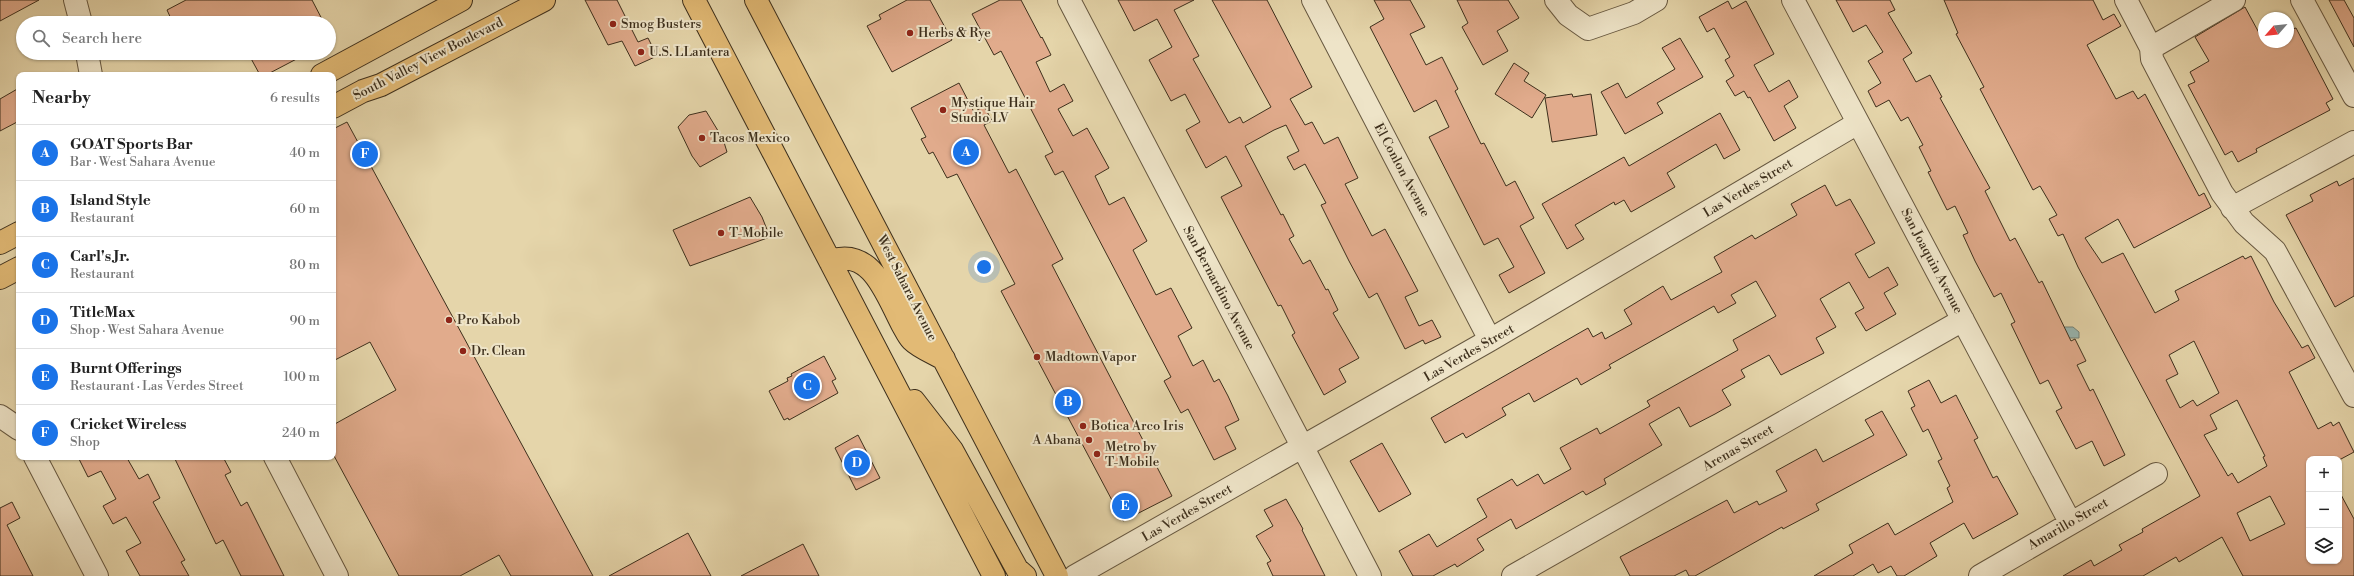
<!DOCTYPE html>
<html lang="en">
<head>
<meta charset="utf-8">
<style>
  :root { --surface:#fff; --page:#f6f6f6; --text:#222; --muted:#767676; --line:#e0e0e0; --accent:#1a73e8 }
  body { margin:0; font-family:"Libre Bodoni",serif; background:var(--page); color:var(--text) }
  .controls { position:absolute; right:12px; bottom:12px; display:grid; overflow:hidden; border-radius:8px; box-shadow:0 1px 3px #0004 }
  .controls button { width:36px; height:36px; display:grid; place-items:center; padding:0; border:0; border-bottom:1px solid var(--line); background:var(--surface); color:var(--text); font:20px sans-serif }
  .compass { position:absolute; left:2258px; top:12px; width:36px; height:36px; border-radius:50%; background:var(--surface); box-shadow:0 1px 3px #0004; rotate:242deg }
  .you { position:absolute; left:984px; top:267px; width:14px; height:14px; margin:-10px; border:3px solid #fff; border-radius:50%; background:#1a73e8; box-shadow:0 0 0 6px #1a73e833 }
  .badge { display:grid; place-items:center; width:26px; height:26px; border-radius:50%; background:var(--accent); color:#fff; font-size:13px; font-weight:700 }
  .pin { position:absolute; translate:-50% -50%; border:2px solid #fff; box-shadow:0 1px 4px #0006 }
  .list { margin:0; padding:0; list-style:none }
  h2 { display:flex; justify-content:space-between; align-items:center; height:52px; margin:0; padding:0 16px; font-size:17px }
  h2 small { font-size:13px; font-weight:400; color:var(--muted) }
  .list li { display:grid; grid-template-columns:26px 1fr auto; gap:12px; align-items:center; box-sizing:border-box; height:56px; padding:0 16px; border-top:1px solid var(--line) }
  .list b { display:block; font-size:15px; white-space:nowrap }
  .list p { margin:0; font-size:13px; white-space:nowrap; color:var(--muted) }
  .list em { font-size:13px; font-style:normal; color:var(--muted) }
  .icon { flex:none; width:22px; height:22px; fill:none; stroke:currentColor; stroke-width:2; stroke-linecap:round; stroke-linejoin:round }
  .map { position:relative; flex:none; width:2354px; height:576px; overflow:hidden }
  .search { position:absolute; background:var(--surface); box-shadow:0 1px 3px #0004; left:16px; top:16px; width:320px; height:44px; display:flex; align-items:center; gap:10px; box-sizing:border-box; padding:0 14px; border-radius:22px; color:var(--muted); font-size:15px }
  .panel { position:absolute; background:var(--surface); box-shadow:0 1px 3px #0004; left:16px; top:72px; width:320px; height:388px; border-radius:8px }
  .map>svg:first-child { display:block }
</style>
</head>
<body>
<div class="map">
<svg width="2354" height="576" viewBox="0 0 2354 576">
  <rect width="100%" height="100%" fill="#e5d5aa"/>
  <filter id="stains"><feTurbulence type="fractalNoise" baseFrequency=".005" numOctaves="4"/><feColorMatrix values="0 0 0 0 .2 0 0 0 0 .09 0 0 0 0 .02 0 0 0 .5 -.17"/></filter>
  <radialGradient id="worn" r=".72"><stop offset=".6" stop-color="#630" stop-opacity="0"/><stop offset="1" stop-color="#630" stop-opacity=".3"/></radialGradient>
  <path fill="#98b7b2" stroke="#748176" d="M2065,327H2073L2079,332V338H2069L2060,329Z"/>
  <path fill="#e1ab8c" stroke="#3d2f1c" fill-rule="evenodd" d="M0,0H39L0,21Z
    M186,0H312L324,23H173L167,10Z
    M585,0H617L638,42L648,38L657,56L635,66L622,41L608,45Z
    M907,0H930L952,40L892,72L867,26L881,19L879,15Z
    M1000,0H1021L1041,38L1042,37L1051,55L1036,62L1050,92L1064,84L1073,101L1058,109L1073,136L1087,128L1109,168L1095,176L1109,205L1124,197L1147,241L1133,250L1156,295L1171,288L1192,328L1178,336L1193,366L1203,360L1214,382L1219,379L1228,396L1239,420L1225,427L1236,449L1214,460L1188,409L1181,413L1164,381L1171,377L1063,171L1055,175L1045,156L1053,152L1001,51L994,55L972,14Z
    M1118,0H1194L1174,10L1199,56L1193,59L1229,123L1240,117L1243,123L1271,107L1212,0H1267L1312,87L1290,99L1305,125L1312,122L1324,144L1338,137L1358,178L1345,184L1372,236L1385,229L1398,253L1418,291L1405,297L1419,326L1432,320L1441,337L1425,344L1423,340L1405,349L1377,293L1369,298L1349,261L1321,205L1326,203L1305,164L1294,170L1287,157L1299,151L1286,125L1274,130L1245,146L1281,215L1283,214L1294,236L1289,239L1303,264L1310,260L1326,290L1328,289L1338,310L1333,313L1359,358L1339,369L1346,382L1324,395L1292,335L1295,333L1281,305L1278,306L1221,197L1242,186L1226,156L1206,168L1186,130L1200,122L1185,94L1171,101L1149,60L1172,47L1157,19L1134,31Z
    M1374,0H1410L1425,27L1410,34L1426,65L1442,57L1458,89L1455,91L1481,144L1484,143L1506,186L1515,181L1534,218L1520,226L1545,273L1509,293L1499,275L1514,267L1498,238L1484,245L1429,137L1449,127L1436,100L1414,112L1370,27L1384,19Z
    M1457,0H1508L1519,18L1497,31L1508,51L1483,65L1462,27L1468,23Z
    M1836,0H1890L1895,10L1888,13L1912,53L1903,59L1916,82L1930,75L1942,97L1940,98L1990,188L1985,191L2010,241L2015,238L2039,283L2042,281L2071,341L2075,339L2086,361L2077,365L2090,391L2093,389L2125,455L2104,466L2092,441L2076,449L2056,411L2062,408L2048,380L2040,384L2011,324L2015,322L2001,293L1994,297L1975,261L1963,235L1968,233L1955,206L1947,210L1928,172L1931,171L1919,147L1923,145L1908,117L1901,121L1889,100L1876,107L1868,91L1881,83L1868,61L1883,52L1866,25L1853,32Z
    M1944,0H2093L2103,20L2114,14L2121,26L2087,45L2116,99L2133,91L2138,99L2145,94L2199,196L2204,193L2211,207L2134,248L2118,219L2085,238L2102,263L2123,253L2155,313L2179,300L2175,291L2243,256L2245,259L2251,256L2274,302L2302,348L2308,345L2315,358L2289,372L2318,429L2331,422L2333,426L2339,422L2354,452L2341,459H2309V561H2339V491L2354,519V576H2243L2222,537L2179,562L2176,557L2143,576H2063L2091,560L2094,566L2122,550L2119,545L2143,532L2142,529L2200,496L2078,267L2063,234L2058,236L2049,219L2057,215L2040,186L2033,190L1980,89L1984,87L1956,34L1958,33ZM2194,341L2219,393L2197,406L2193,400L2180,408L2166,380L2178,374L2169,355ZM2237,400L2265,456L2263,457L2267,466L2238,483L2232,473L2228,476L2204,435L2217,429L2210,415ZM2270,496L2285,524L2250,541L2237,513Z
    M2329,0H2344L2354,18V47Z
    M1728,1L1732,9L1746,1L1774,54L1754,65L1769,92L1789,80L1798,97L1784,106L1796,128L1774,141L1750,97L1748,98L1744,91L1735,96L1726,81L1734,76L1725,60L1730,57L1714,28L1707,32L1699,17Z
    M2245,7L2264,42H2288V30L2296,28L2333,99L2326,103L2330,110L2256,149L2257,152L2238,162L2232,151L2225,155L2188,85L2195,82L2190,72L2209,61L2195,37Z
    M1680,38L1703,77L1657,103L1663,113L1625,134L1601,92L1618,83L1626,98L1675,69L1662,48Z
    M248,53H308L266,75H260Z
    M1514,63L1529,73L1524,81L1546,95L1532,118L1495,94Z
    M959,83L974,112L984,106L992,121L984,125L1009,173L1016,169L1063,259L1052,265L1172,496L1123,521L1001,291L1015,284L957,174L947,178L933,152L929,154L921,139L926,137L911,108Z
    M19,88V121L0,131V99Z
    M1572,94L1573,97L1591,94L1597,135L1552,142L1545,98Z
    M706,111L723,139L727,152L700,167L692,156L678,127L689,115Z
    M1720,113L1740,150L1724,159L1716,144L1687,161L1667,173L1675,187L1631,212L1624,200L1615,205L1614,202L1575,225L1584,239L1567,249L1542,204L1624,157L1629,166Z
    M347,122L450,312L593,576H511L499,555L460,576H399L333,454V425L396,390L370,342L333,361V129Z
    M2354,178V296L2335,307L2286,215L2313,201L2310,195L2337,181L2339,186Z
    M1825,185L1836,206L1850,199L1861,218L1875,243L1855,254L1869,278L1888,267L1898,285L1884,293L1896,314L1866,331L1855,313L1864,308L1849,282L1820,299L1836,327L1816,338L1824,353L1781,375L1769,355L1741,370L1745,377L1722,390L1731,405L1715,414L1690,427L1679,407L1649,424L1662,445L1604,479L1606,484L1586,495L1583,491L1516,529L1511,519L1477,539L1484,550L1457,567L1455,564L1433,576H1413L1399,551L1429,534L1437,547L1487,517L1477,499L1512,479L1517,486L1538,474L1544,484L1571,469L1560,448L1597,428L1600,434L1650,406L1647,401L1738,350L1733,340L1776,316L1756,281L1731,295L1736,303L1718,313L1714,306L1609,365L1611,368L1581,385L1577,378L1534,402L1529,393L1502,408L1506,415L1466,438L1463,433L1445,443L1431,418L1588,328L1593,337L1602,332L1605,339L1632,324L1624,310L1663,286L1671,300L1722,272L1714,257L1752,235L1755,239L1797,215L1791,204Z
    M750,197L762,217L770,237L690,266L673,230Z
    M824,356L836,379L832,381L838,393L789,420L788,418L784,420L769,391L788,381L787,378L792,376L791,374Z
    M1929,380L1941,403L1956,395L1978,438L1974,440L1993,478L1997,476L2018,514L1973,539L1964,523L1930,543L1937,556L1904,576H1897L1891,566L1878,573L1873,564L1853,576H1814L1853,553L1849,545L1888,523L1895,535L1953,502L1947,488L1950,486L1938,461L1942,459L1928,429L1923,432L1911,408L1915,406L1908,391Z
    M1882,411L1907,455L1816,504L1819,510L1783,529L1782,527L1695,576H1689L1686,570L1674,576H1630L1620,557L1727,500L1734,513L1757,501L1759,505L1787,491L1776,471L1816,449L1823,462L1874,435L1865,420Z
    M858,435L880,478L856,490L835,448Z
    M1382,443L1411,494L1379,512L1350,461Z
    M78,457H128L127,458L139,479L148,474L160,498L153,502L185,560L181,562L189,576H140L126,551L141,543L126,517L113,524L103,506L116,499L101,471L88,477Z
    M174,457H223L231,472L225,475L241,506L247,502L284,576H241L223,540L216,544Z
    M1286,499L1303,529L1302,530L1325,576H1273L1267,563L1271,561L1256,536L1273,526L1264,510Z
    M12,502L20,518L7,525L33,576H0V508Z
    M688,533L711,576H609Z
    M803,544L819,576H741Z"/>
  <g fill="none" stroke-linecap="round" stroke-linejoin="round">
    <defs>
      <path id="minor" d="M75,0L81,23
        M1069,0L1370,576
        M1313,0L1490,340
        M1556,0L1568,15L1588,29L1634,13L1656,0
        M1793,0L2070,522
        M2126,0L2151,48L2152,59L2222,193L2244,223L2275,251L2354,396
        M2302,0L2354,96
        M2151,48L2234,0
        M87,53L91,75
        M2232,208L2354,142
        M0,416L19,429
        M35,457L97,576
        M275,457L337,576
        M1075,576L1490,340L1858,123
        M1513,576L1963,320
        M1980,576L2156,474"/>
      <path id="major" d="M694,0L994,576
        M756,0L1057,576
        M322,75L461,0
        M333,107L363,91L381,85L544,0
        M0,243L19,233
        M830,261C872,247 886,294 902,324C905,329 908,336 912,340C920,348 934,353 944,359
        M0,278L19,268
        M914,401L952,450L1017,569L1025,576"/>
    </defs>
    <use href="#minor" stroke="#675840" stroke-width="24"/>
    <use href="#major" stroke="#3d2f1c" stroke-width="24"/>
    <use href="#minor" stroke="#eee4c8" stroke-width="22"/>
    <use href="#major" stroke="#e2ba75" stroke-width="22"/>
  </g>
  <g fill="#8f2418" stroke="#eee4c8" stroke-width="1.5">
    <circle cx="613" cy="24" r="4"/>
    <circle cx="910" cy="33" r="4"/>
    <circle cx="641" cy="52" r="4"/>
    <circle cx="943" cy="110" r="4"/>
    <circle cx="702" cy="138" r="4"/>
    <circle cx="721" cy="233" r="4"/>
    <circle cx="449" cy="320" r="4"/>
    <circle cx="463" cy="351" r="4"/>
    <circle cx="1037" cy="357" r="4"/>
    <circle cx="1083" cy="426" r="4"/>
    <circle cx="1089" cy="440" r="4"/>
    <circle cx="1097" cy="454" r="4"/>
  </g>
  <g text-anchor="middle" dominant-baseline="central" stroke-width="4" stroke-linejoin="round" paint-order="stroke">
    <g font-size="13" fill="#3d2f1c" stroke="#eee4c8" text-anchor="start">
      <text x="621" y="24">Smog Busters</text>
      <text x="918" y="33">Herbs &amp; Rye</text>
      <text x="649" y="52">U.S. LLantera</text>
      <text x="951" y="103">Mystique Hair<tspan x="951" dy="15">Studio LV</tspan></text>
      <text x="710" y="138">Tacos Mexico</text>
      <text x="729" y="233">T-Mobile</text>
      <text x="457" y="320">Pro Kabob</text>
      <text x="471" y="351">Dr. Clean</text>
      <text x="1045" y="357">Madtown Vapor</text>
      <text x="1091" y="426">Botica Arco Iris</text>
      <text x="1081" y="440" text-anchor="end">A Abana</text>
      <text x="1105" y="447">Metro by<tspan x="1105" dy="15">T-Mobile</tspan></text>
    </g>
    <g font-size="13" fill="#3d2f1c" stroke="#eee4c8">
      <text transform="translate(428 59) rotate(-27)">South Valley View Boulevard</text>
      <text transform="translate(1402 170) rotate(62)">El Conlon Avenue</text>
      <text transform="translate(1748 188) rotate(-31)">Las Verdes Street</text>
      <text transform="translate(1932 261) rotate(62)">San Joaquin Avenue</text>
      <text transform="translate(907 288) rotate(63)">West Sahara Avenue</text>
      <text transform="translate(1219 288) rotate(62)">San Bernardino Avenue</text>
      <text transform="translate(1469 353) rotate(-30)">Las Verdes Street</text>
      <text transform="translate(1738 448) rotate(-30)">Arenas Street</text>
      <text transform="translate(1187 513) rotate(-30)">Las Verdes Street</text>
      <text transform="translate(2068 524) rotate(-30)">Amarillo Street</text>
    </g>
  </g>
  <rect width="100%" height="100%" filter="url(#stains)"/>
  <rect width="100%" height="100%" fill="url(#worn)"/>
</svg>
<div class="controls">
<button>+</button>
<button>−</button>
<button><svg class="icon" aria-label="layers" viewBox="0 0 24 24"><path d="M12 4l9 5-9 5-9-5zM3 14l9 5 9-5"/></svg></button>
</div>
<svg class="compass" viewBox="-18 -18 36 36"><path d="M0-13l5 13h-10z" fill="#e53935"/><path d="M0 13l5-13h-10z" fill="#767676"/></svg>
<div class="you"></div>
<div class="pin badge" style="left:966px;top:152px">A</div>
<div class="pin badge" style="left:1068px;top:402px">B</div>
<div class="pin badge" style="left:807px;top:386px">C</div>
<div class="pin badge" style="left:857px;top:463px">D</div>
<div class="pin badge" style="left:1125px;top:506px">E</div>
<div class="pin badge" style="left:365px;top:154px">F</div>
<div class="search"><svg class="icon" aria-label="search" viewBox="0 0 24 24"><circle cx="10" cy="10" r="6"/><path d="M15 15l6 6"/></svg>Search here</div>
<section class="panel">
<h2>Nearby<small>6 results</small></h2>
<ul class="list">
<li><span class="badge">A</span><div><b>GOAT Sports Bar</b><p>Bar · West Sahara Avenue</p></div><em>40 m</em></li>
<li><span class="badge">B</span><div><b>Island Style</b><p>Restaurant</p></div><em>60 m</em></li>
<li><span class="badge">C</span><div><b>Carl's Jr.</b><p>Restaurant</p></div><em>80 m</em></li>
<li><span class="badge">D</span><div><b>TitleMax</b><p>Shop · West Sahara Avenue</p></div><em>90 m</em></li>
<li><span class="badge">E</span><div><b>Burnt Offerings</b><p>Restaurant · Las Verdes Street</p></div><em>100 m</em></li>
<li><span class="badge">F</span><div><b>Cricket Wireless</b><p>Shop</p></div><em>240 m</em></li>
</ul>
</section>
</div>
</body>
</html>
